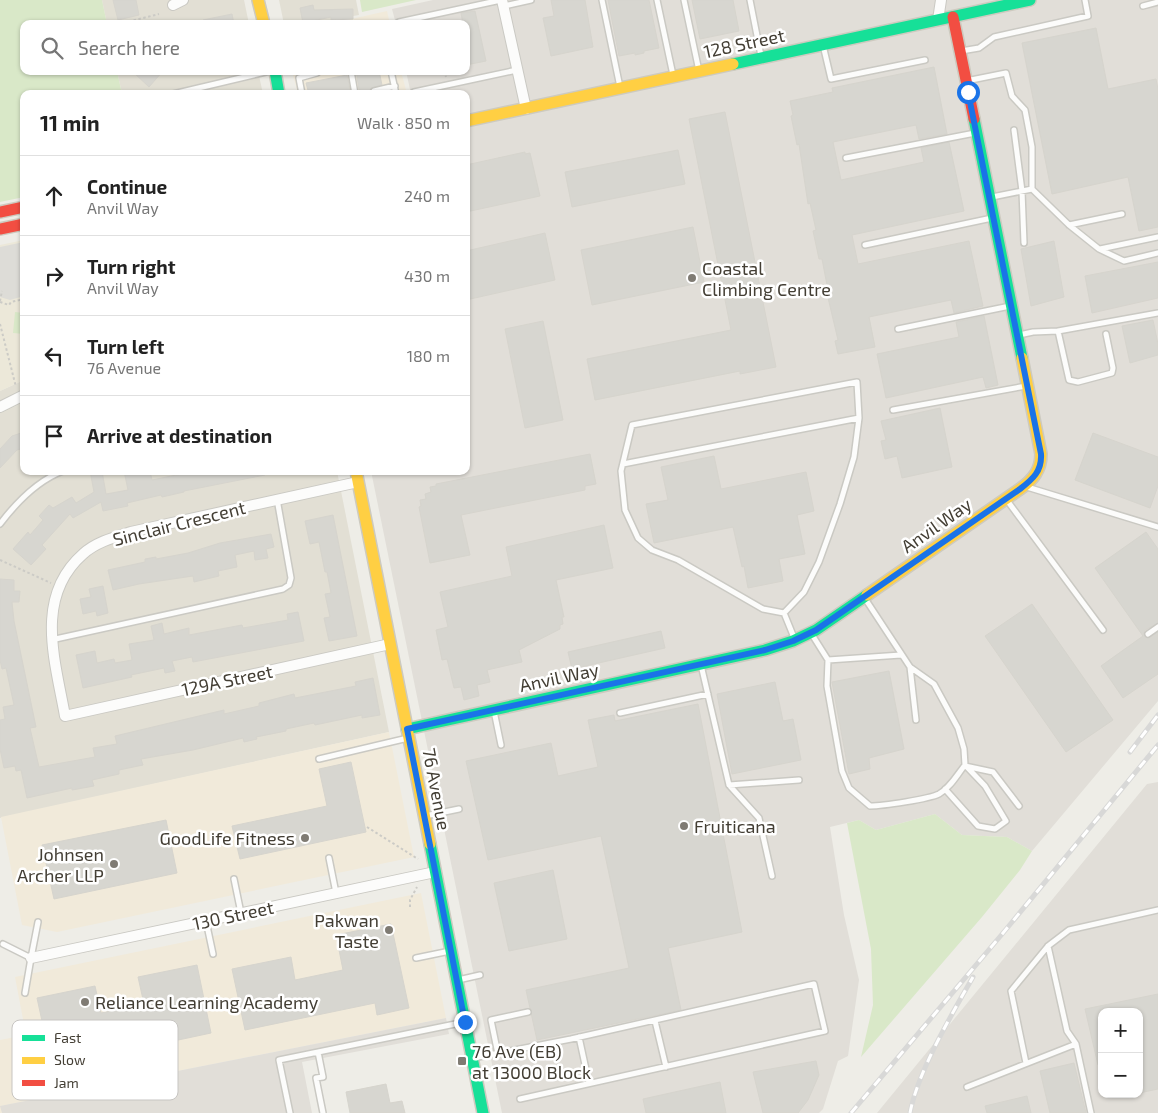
<!DOCTYPE html>
<html lang="en">
<head>
<meta charset="utf-8">
<style>
  :root { --surface:#fff; --page:#f2f2f2; --text:#222; --muted:#767676; --line:#e0e0e0 }
  body { margin:0; font-family:"Exo 2",sans-serif; background:var(--page); color:var(--text) }
  .controls { position:absolute; right:15px; bottom:15px; display:grid; overflow:hidden; border-radius:10px; box-shadow:0 1px 4px #0004 }
  .controls button { width:45px; height:45px; display:grid; place-items:center; padding:0; border:0; border-bottom:1px solid var(--line); background:var(--surface); color:var(--text); font:25px sans-serif }
  .stop { position:absolute; width:15px; height:15px; margin:-11px; border:4px solid #1a73e8; border-radius:50%; background:#fff }
  .stop.end { background:#1a73e8; border-color:#fff; box-shadow:0 1px 5px #0008 }
  .list { margin:0; padding:0; list-style:none }
  h2 { display:flex; justify-content:space-between; align-items:center; height:65px; margin:0; padding:0 20px; font-size:21px }
  h2 small { font-size:16px; font-weight:400; color:var(--muted) }
  .list li { display:grid; grid-template-columns:32px 1fr auto; gap:15px; align-items:center; box-sizing:border-box; height:80px; padding:0 20px; border-top:1px solid var(--line) }
  .list b { display:block; font-size:19px; white-space:nowrap }
  .list p { margin:0; font-size:16px; white-space:nowrap; color:var(--muted) }
  .list em { font-size:16px; font-style:normal; color:var(--muted) }
  .icon { flex:none; width:28px; height:28px; fill:none; stroke:currentColor; stroke-width:2; stroke-linecap:round; stroke-linejoin:round }
  .map { position:relative; flex:none; width:1158px; height:1113px; overflow:hidden }
  .search { position:absolute; background:var(--surface); box-shadow:0 1px 4px #0004; left:20px; top:20px; width:450px; height:55px; display:flex; align-items:center; gap:12px; box-sizing:border-box; padding:0 18px; border-radius:10px; color:var(--muted); font-size:19px }
  .panel { position:absolute; background:var(--surface); box-shadow:0 1px 4px #0004; left:20px; top:90px; width:450px; height:385px; border-radius:10px }
  .map>svg:first-child { display:block }
</style>
</head>
<body>
<div class="map">
<svg width="1158" height="1113" viewBox="0 0 1158 1113">
  <rect width="100%" height="100%" fill="#eeede7"/>
  <path fill="#e2dfd4" d="M102,0H244L249,24H107Z
    M279,0H356L359,15L336,19V24H284Z
    M117,71H258L263,94H122Z
    M24,380V471H337L389,732L0,818V391Z"/>
  <path fill="#f1eada" d="M387,11L390,24H339L338,22Z
    M292,71H401L407,94H298Z
    M389,732L414,857L57,932L22,925L1,817Z
    M421,893L446,1018L1,1106L2,1113H0V1040L26,1035L15,977Z"/>
  <path fill="#e1ded8" fill-rule="evenodd" d="M433,0H1158V701L1032,851L1007,837L962,835L935,814L876,830L859,820L830,827L844,915L859,980L848,1056L838,1061L823,1109L819,1113H502L371,471H466V94H411L406,71H466V24H396L392,9Z
    M1158,782V1113H877L1147,784ZM1102,1012H1139V1094H1102Z
    M446,1018L449,1034L302,1062L312,1113H2L0,1106Z"/>
  <path fill="#ece8d9" d="M24,240V380L0,391V245Z"/>
  <path fill="#d9e8c8" d="M0,0H102L107,24H24V71H117L122,94H24V197L0,202Z
    M360,0H416L362,12Z
    M15,312L24,313V334L13,333Z
    M935,814L962,835L1007,837L1032,851L1020,870L982,917L861,1057L873,1005L871,949L847,823L859,820L876,830Z"/>
  <path fill="#dddcd7" d="M24,242V296L10,300L0,297V247Z"/>
  <path fill="#d7d6d0" stroke="#d6d4cd" d="M113,0H136L139,15L118,20Z
    M551,0H585L593,47L551,56L543,18L554,16Z
    M608,0H649L659,48L644,51V53L635,55V53L619,56Z
    M692,0H733L739,31L700,39Z
    M313,5L314,10L353,9V19L331,20V17L303,23L300,8Z
    M475,11L486,61L466,65V24H463L461,13Z
    M232,14L234,24H204L203,20Z
    M1096,28L1108,89L1156,79L1158,89V227L1139,231L1128,177L1052,194L1022,43Z
    M934,67L947,134L919,139L916,125L833,142L841,180L924,162L921,148L949,142L964,211L852,235L858,264L969,241L983,306L954,313L951,300L869,317L875,347L838,354L835,341L838,340L825,285H827L822,259H819L813,231L816,230L810,203L808,204L799,144L797,145L791,116L793,115L790,101L833,92L832,88Z
    M132,71H163L149,87Z
    M356,71H379L382,85L371,88L370,90L371,94H365L364,91L359,90Z
    M347,75L351,94H309L306,83Z
    M725,112L776,367L740,374V371L595,400L587,359L731,330L689,119Z
    M678,150L685,184L572,207L565,172Z
    M525,152V154L530,153L540,196L466,212V165Z
    M693,227L704,282L592,305L581,250Z
    M545,233L555,280L466,300V251Z
    M1054,241L1064,297L1031,306L1021,249Z
    M1158,262V298L1092,313L1085,276Z
    M984,316L998,385L986,388L983,377L886,398L877,354L959,337L956,322Z
    M1153,320L1158,344V355L1130,363L1122,326Z
    M543,321L563,420L525,428L505,329Z
    M940,408L952,467L902,478L897,456L885,459L881,441L886,440L881,421Z
    M24,432V448L17,450L0,468V449L12,436Z
    M1093,433L1158,457V486L1150,508L1075,480Z
    M590,454L596,484L585,486V490L461,515L470,555L430,563L419,507L421,506L420,500L426,499L425,494L431,492L430,487L436,486V484Z
    M714,456L721,489L806,472L814,511L797,515L805,554L779,559L783,581L748,588L744,566L742,567L733,527L654,543L646,504L668,500L661,467Z
    M90,471H102L106,494L128,490L124,471H150L152,480L186,473V471H264L265,475L184,491V492L162,497L161,495L127,503L128,506L103,511L101,502L73,518L70,514L42,545L46,549L31,565L13,549L28,532L30,535L43,520L39,516L49,505L53,508L72,497L76,503L94,492Z
    M333,515L357,636L329,641L324,618L330,617L325,594L331,593L327,572H325L319,542L310,544L305,521Z
    M604,525L613,568L556,580L564,617H562L563,624L560,625V629L519,650L522,662L487,670L490,682L477,685L479,696L464,700L461,687L454,688L447,659L442,660L436,630L448,627L440,592L512,576L506,547Z
    M1146,532L1158,549V623L1145,630L1144,634L1145,637L1149,638L1158,632V674L1123,698L1101,666L1143,636L1095,568Z
    M271,534L274,547L266,549L268,558L255,560L254,551L235,555L237,567L218,571L219,576L194,582L193,576L139,584L113,590L108,570L145,562V559L156,557V559L188,553L220,543Z
    M0,579L14,580V591H20L19,602H12L14,621L36,727L30,728L39,767L95,757L93,748L117,744L115,736L224,710V714L259,706V703L294,694L295,698L356,686L355,682L373,678L380,715L362,718V715L315,725L314,723L286,729V731L256,737L257,739L244,742L243,738L193,750L141,759L143,765L119,770V774L92,780L94,786L72,790V788L27,798L21,770L16,771L15,766L4,768L0,749V720L5,719L3,707L14,705L6,668L2,669L0,660Z
    M103,586L108,613L97,616L96,611L83,614L80,599L91,597L89,589Z
    M1032,604L1113,720L1066,752L985,636Z
    M298,612L304,641L193,662L192,657L172,661L175,671L165,673L164,668L131,675L132,677L83,688L76,655L95,651L97,663L114,659L115,663L132,660L129,644L154,640L151,626L162,623L164,634L189,628V635L242,625L243,628L288,620L287,614Z
    M661,631L665,648L572,669L568,652Z
    M889,671L904,749L869,758L870,769L849,774L832,682Z
    M775,682L783,721L793,719L801,760L732,774L717,694Z
    M698,704L742,932L668,948L681,1010L537,1040L526,990L629,968L601,836L488,860L466,761L551,743L558,776L598,767L588,720L614,715L615,721Z
    M351,762L366,832L240,859L232,826L327,806L319,769Z
    M166,820L177,873L54,899L42,845Z
    M553,870L567,939L509,951L494,883Z
    M391,924L409,1008L377,1015L375,1003L245,1030L232,969L291,957L295,980L343,970L336,935Z
    M197,965L211,1033L52,1067L37,998L95,986L101,1013L144,1004L138,977Z
    M1158,994V1089L1139,1093V1012H1102V1064L1098,1065L1085,1009Z
    M816,1061L819,1075L808,1100L798,1113H763L753,1072Z
    M1074,1063L1086,1113H1050L1040,1071Z
    M720,1082L726,1113H646L643,1099Z
    M386,1084L390,1103L402,1101L405,1113H350L346,1092Z
    M1027,1096L1031,1113H987L985,1106Z"/>
  <g fill="none" stroke-linecap="round" stroke-linejoin="round">
    <defs>
      <path id="lane" d="M602,0L620,87
        M657,0L673,75
        M684,0L699,71
        M750,0L761,56
        M504,6L531,0
        M1143,6L1158,2
        M399,22L501,0
        M823,45L831,79L925,60
        M961,51L979,48L994,37L1088,16L1085,0
        M351,71L355,94
        M391,71L396,94
        M966,81L1006,73L1012,96L1025,110L1032,147V189L992,197
        M374,91L395,86
        M414,92L517,70
        M173,94L270,71
        M302,94L299,78L317,73
        M360,94H361
        M1014,130L1022,191L1024,243
        M846,158L975,133
        M1032,189L1069,225L1099,249L1124,261L1158,253
        M1069,225L1122,214
        M865,245L992,218
        M1100,249L1158,237
        M898,329L1010,306
        M1058,331L1069,380L1078,382L1112,373L1113,368L1106,334
        M1019,335L1033,332L1058,331L1158,313
        M893,410L1026,386
        M623,464L859,418L857,382L632,425L621,471L625,510L638,538L652,550L678,560L763,609L784,613L795,640
        M1027,487L1158,527
        M1006,499L1103,630
        M0,524C16,503 39,480 63,471
        M864,597L910,667L934,684L958,728L964,749L965,765C957,775 950,788 939,794C929,799 883,806 870,806L849,788L842,771L827,686L828,660L901,655
        M784,613L804,592L819,562L840,504L854,457L859,418
        M811,633L828,660
        M1148,634L1158,627
        M51,640L283,589L289,585L291,578L277,499
        M701,665L729,785L799,780
        M910,667L916,720
        M494,711L501,745
        M620,713L708,694
        M319,759L408,738
        M965,766L993,772L1019,806
        M729,785L759,818L772,876
        M945,789L978,826L995,829L1006,821L985,786L965,765
        M425,816L459,809
        M329,858L336,893
        M234,879L241,913
        M206,921L213,954
        M3,944L31,958L38,922
        M1048,946L1067,1031L1076,1044L1091,1113
        M416,958L450,951
        M458,980L480,975
        M25,993L31,958
        M655,1021L666,1067
        M579,1037L589,1083
        M318,1052L323,1077L316,1078L323,1113
        M498,1054L491,1020L528,1012
        M473,1058L571,1039L814,984L825,1031L520,1099
        M1026,1063L1011,991L1048,946L1069,930L1158,910
        M967,1087L1076,1044
        M290,1113L279,1060L465,1022"/>
      <path id="street" d="M502,0L526,109
        M173,5L183,0
        M938,20L941,0
        M0,407L24,395
        M358,482L131,532C115,537 96,542 83,554C34,597 55,660 65,716L390,644
        M31,958L435,872"/>
      <path id="fast" d="M733,64L1030,0
        M275,71L279,94
        M974,119L1022,358
        M407,729L765,650L793,641L816,630L867,595
        M430,844L483,1113"/>
      <path id="slow" d="M258,0L264,24
        M466,121L733,64
        M356,471L430,844
        M867,595L1020,489C1033,480 1041,470 1041,454L1022,358"/>
      <path id="jam" d="M953,17L974,119
        M0,212L24,207
        M0,229L24,224"/>
    </defs>
    <use href="#lane" stroke="#cac9c3" stroke-width="8"/>
    <use href="#street" stroke="#cac9c3" stroke-width="12"/>
    <use href="#fast" stroke="#cdcabf" stroke-width="14"/>
    <use href="#slow" stroke="#cdcabf" stroke-width="14"/>
    <use href="#jam" stroke="#cdcabf" stroke-width="14"/>
    <path stroke="#cccbc6" stroke-width="2" stroke-dasharray="2.5 2.5" stroke-linecap="butt" d="M119,24L159,14
      M444,71L446,77
      M0,301L2,291
      M0,302L9,305L11,302L24,299
      M0,324L16,387
      M0,560L51,583
      M367,827L418,859
      M410,907V900L417,887"/>
    <use href="#lane" stroke="#fcfcfb" stroke-width="5"/>
    <use href="#street" stroke="#fcfcfb" stroke-width="10"/>
    <use href="#fast" stroke="#16e098" stroke-width="11"/>
    <use href="#slow" stroke="#ffcf43" stroke-width="11"/>
    <use href="#jam" stroke="#f24e42" stroke-width="11"/>
    <defs>
      <path id="rail" d="M1130,752L1158,715
        M851,1113L1003,933L1158,745
        M910,1113C918,1071 952,1014 973,977"/>
    </defs>
    <use href="#rail" stroke="#d8d8d7" stroke-width="5"/>
    <use href="#rail" stroke="#fff" stroke-width="3" stroke-dasharray="9" stroke-linecap="butt"/>
  </g>
  <g fill="none" stroke-linecap="round" stroke-linejoin="round">
    <path stroke="#1a73e8" stroke-width="6" d="M465,1022L407,729L765,650L793,641L816,630L1020,489C1033,479 1042,471 1041,454L968,92"/>
  </g>
  <g fill="#7f7b73" stroke="#fff" stroke-width="2">
    <circle cx="692" cy="278" r="5"/>
    <circle cx="684" cy="826" r="5"/>
    <circle cx="305" cy="838" r="5"/>
    <circle cx="114" cy="864" r="5"/>
    <circle cx="389" cy="930" r="5"/>
    <circle cx="85" cy="1002" r="5"/>
    <rect x="457" y="1056" width="10" height="10" rx="2.5"/>
  </g>
  <g text-anchor="middle" dominant-baseline="central" stroke-width="5" stroke-linejoin="round" paint-order="stroke">
    <g font-size="18" fill="#433e34" stroke="#fff">
      <text transform="translate(744 43) rotate(-12)">128 Street</text>
      <text transform="translate(179 523) rotate(-14)">Sinclair Crescent</text>
      <text transform="translate(936 525) rotate(-35)">Anvil Way</text>
      <text transform="translate(559 677) rotate(-12)">Anvil Way</text>
      <text transform="translate(227 680) rotate(-12)">129A Street</text>
      <text transform="translate(437 789) rotate(79)">76 Avenue</text>
      <text transform="translate(233 915) rotate(-12)">130 Street</text>
    </g>
    <g font-size="18" fill="#433e34" stroke="#fff" text-anchor="start">
      <text x="702" y="268">Coastal<tspan x="702" dy="21">Climbing Centre</tspan></text>
      <text x="694" y="826">Fruiticana</text>
      <text x="295" y="838" text-anchor="end">GoodLife Fitness</text>
      <text x="104" y="854" text-anchor="end">Johnsen<tspan x="104" dy="21">Archer LLP</tspan></text>
      <text x="379" y="920" text-anchor="end">Pakwan<tspan x="379" dy="21">Taste</tspan></text>
      <text x="95" y="1002">Reliance Learning Academy</text>
      <text x="472" y="1051">76 Ave (EB)<tspan x="472" dy="21">at 13000 Block</tspan></text>
    </g>
  </g>
  <rect x="12" y="1020" width="166" height="80" rx="8" fill="#fff" stroke="#c7c5c2" stroke-width="1"/>
  <rect x="22" y="1035" width="23" height="6" fill="#16e098"/>
  <rect x="22" y="1057" width="23" height="7" fill="#ffcf43"/>
  <rect x="22" y="1080" width="23" height="6" fill="#f24e42"/>
  <g font-size="14" fill="#433e34">
    <text x="54" y="1043">Fast</text>
    <text x="54" y="1065">Slow</text>
    <text x="54" y="1088">Jam</text>
  </g>
</svg>
<div class="controls">
<button>+</button>
<button>−</button>
</div>
<div class="stop" style="left:968px;top:92px"></div>
<div class="stop end" style="left:465px;top:1022px"></div>
<div class="search"><svg class="icon" aria-label="search" viewBox="0 0 24 24"><circle cx="10" cy="10" r="6"/><path d="M15 15l6 6"/></svg>Search here</div>
<section class="panel">
<h2>11 min<small>Walk · 850 m</small></h2>
<ul class="list">
<li><svg class="icon" aria-label="ahead" viewBox="0 0 24 24"><path d="M12 20V5M6 11l6-6 6 6"/></svg><div><b>Continue</b><p>Anvil Way</p></div><em>240 m</em></li>
<li><svg class="icon" aria-label="right" viewBox="0 0 24 24"><path d="M7 20v-9h11M14 6l5 5-5 5"/></svg><div><b>Turn right</b><p>Anvil Way</p></div><em>430 m</em></li>
<li><svg class="icon" aria-label="left" viewBox="0 0 24 24"><path d="M17 20v-9H6M10 6l-5 5 5 5"/></svg><div><b>Turn left</b><p>76 Avenue</p></div><em>180 m</em></li>
<li><svg class="icon" aria-label="arrive" viewBox="0 0 24 24"><path d="M6 21V4h12l-3 4 3 4H6"/></svg><div><b>Arrive at destination</b></div></li>
</ul>
</section>
</div>
</body>
</html>
